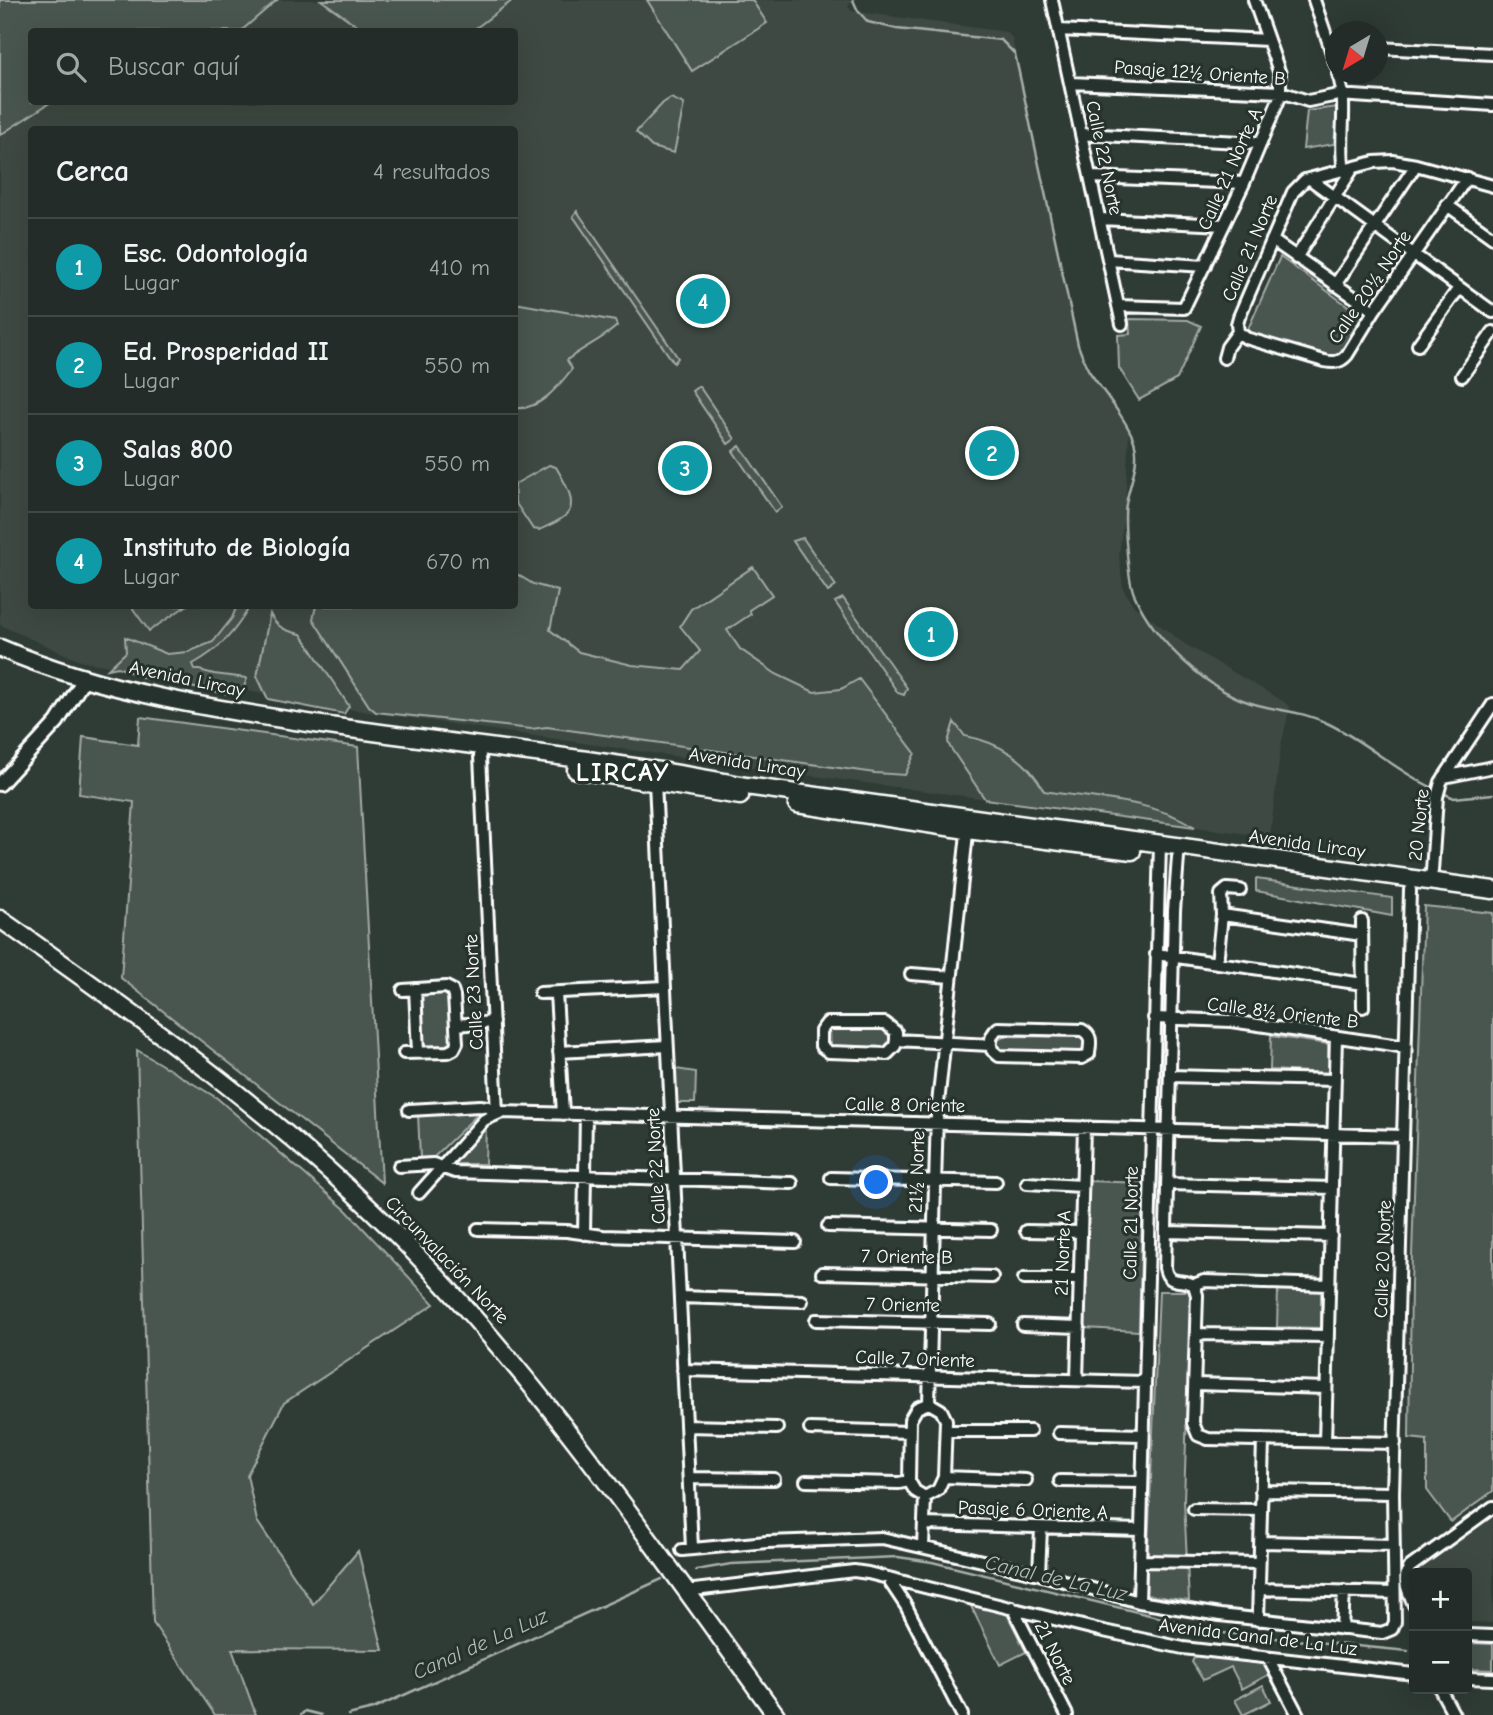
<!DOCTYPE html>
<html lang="es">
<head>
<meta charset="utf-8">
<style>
  :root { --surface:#232c28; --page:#2f3834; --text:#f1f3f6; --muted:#a3a7a8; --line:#404845; --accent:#95b2f1 }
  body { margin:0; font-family:"Comic Neue",sans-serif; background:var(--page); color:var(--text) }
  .controls { position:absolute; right:21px; bottom:21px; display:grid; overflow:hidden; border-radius:7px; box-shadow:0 7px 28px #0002 }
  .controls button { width:63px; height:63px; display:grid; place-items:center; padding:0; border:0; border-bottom:2px solid var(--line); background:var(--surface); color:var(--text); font:35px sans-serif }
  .compass { position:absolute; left:1325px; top:21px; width:63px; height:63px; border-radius:50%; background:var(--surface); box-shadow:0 7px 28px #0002; rotate:218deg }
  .you { position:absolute; left:877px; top:1183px; width:24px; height:24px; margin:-18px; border:5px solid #fff; border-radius:50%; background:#1a73e8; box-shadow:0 0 0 10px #1a73e833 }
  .badge { display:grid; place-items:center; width:46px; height:46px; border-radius:50%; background:var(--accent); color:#fff; font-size:23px; font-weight:700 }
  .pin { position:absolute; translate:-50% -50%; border:4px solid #fff; box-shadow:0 2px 7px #0006 }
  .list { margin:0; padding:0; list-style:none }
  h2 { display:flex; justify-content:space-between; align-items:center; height:91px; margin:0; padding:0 28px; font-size:30px }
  h2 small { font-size:23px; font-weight:400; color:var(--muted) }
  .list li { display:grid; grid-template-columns:46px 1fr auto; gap:21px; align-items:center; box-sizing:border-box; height:98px; padding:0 28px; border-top:2px solid var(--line) }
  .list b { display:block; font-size:26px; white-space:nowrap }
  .list p { margin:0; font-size:23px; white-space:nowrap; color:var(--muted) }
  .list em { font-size:23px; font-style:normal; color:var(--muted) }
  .icon { flex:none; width:38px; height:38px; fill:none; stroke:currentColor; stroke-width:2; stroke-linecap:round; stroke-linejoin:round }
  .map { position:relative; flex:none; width:1493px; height:1715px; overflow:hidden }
  .search { position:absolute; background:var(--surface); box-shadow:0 7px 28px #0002; left:28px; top:28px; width:490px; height:77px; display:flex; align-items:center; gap:18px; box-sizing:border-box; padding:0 24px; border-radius:7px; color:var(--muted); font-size:26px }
  .panel { position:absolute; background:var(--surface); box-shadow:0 7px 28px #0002; left:28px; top:126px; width:490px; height:483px; border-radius:7px }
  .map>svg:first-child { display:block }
</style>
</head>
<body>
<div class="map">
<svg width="1493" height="1715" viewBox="0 0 1493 1715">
  <rect width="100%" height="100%" fill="#2f3b35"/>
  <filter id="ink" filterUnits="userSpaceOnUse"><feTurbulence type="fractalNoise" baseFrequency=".0143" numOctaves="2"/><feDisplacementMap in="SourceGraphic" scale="14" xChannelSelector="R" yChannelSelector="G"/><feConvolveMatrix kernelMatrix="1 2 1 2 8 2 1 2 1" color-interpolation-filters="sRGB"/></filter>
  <g filter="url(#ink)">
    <path fill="#3c4842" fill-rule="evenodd" d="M0,0H853L848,7L852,11L1007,32L1012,38L1082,361L1122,415L1129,432L1125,508L1119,554L1123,588L1134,606L1185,644L1283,701L1290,707L1281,746L1270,837L768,770L348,709L80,661L0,625ZM32,32H514V102H32ZM32,130H514V606H32Z
      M1493,1516V1623L1467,1622V1573H1416Z"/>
    <path fill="#4a544f" stroke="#a4aaa7" stroke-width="2" d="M0,0H277L241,31L32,32V102H51L0,135Z
      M321,0H513L472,31L366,32Z
      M647,0H752L767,23L692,71Z
      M671,98L684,104L674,153L652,147L636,132L663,103Z
      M1338,107L1334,144L1303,149L1307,111Z
      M577,211L678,358L674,363L573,216Z
      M1280,257L1366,319L1341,354L1331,357L1251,334L1248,329Z
      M515,303L615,321L617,326C602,340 583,347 567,360L572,369C558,387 539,411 515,408Z
      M1129,319L1188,320L1201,326L1177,379L1139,400L1119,368L1118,335L1130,334Z
      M699,386L735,439L728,444L692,391Z
      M740,446L782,507L775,512L733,451Z
      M549,465L556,467C563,479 580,505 565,516C558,522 547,526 539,530L533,529L515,502V484Z
      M803,538L836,586L828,592L793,541Z
      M753,567L772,595L749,610L751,614L727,630L740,649L776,674L814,692L841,689L859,679L915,753L905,775L875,773L547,727L531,729L376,712L369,706L313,619L316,606H514L515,573L533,584L558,591L550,630L579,652L632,665L683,670L700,651L680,626L691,609Z
      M843,598L907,688L904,695L898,693L835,602Z
      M131,606H186L149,631Z
      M237,606H250C235,632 220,649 193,664L195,669L214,674L247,678L241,696L189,687L156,678L146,679L118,667L108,669L126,652L125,637L167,654L188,652L213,642L232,618Z
      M270,614C277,628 286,631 301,634L349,706L344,714L268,699L257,676Z
      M140,717L358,747L382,1183L121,978L134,802L79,794L83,737L138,745Z
      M954,722L965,736C998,742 1029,760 1044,791C1093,799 1152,799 1195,827L985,799L950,747L948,742Z
      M1256,879L1392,898V916L1256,891Z
      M1424,906L1493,913V1491L1451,1522L1427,1490V1440L1409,1438L1411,1284Z
      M449,993L451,1045L423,1047L420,995Z
      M830,1027L885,1030L893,1041L884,1051L831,1048Z
      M1004,1036L1084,1037L1085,1054L1007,1053L993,1044Z
      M1271,1036L1328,1044L1329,1073L1270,1070Z
      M137,1050L217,1098L346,1210L434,1304L284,1403L247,1475L257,1521L313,1604L358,1551L383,1650L232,1649L256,1715H215L153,1623Z
      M676,1069L696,1072L695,1103H676Z
      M480,1112L434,1157L420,1158L418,1114Z
      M486,1125L485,1164H451Z
      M1088,1181L1143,1183L1139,1331L1084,1328Z
      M1278,1290L1321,1291V1328L1277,1327Z
      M1159,1291H1191L1184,1501L1189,1601L1146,1595Z
      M969,1602L1006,1612L1026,1652L1000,1665Z
      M1467,1643L1493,1644V1670L1467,1669Z
      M1196,1654L1262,1662L1270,1674L1242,1689L1231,1667L1203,1680L1192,1662Z
      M1263,1685L1271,1701L1243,1715L1235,1700Z"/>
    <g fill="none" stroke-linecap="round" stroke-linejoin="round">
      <path stroke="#a9afac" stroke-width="2.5" d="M853,0L858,11L868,22L897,29L1001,40L1015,54L1078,345C1082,355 1085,366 1091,374C1103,391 1128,422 1134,441C1141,461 1129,485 1126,504C1123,520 1128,580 1134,594C1154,640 1209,693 1258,705C1285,712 1302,711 1329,724C1366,742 1396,771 1433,788
        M1443,793L1454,798L1493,794
        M696,1570L731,1564L898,1557L932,1562L1223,1633L1408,1651
        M301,1715L305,1711L321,1715
        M348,1715L373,1709L662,1579"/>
      <defs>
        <path id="minor" d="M1052,0L1122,324
          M1314,0L1336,65
          M1059,30L1268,40
          M1378,48L1493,54
          M1338,74C1349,106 1338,138 1344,171
          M1070,83L1281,92L1308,101L1338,95L1493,105
          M1081,134L1261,143
          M1091,177L1244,183
          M1310,179L1493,312
          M1447,205L1493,238
          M1100,219L1224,225
          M1272,240L1374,311
          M1296,258L1353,168
          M1108,260L1205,266
          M1335,285L1416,165
          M1118,306L1184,308L1244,183L1280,97V74L1254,0
          M1238,332L1237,324L1239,317L1293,192L1305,180L1374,162L1393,161L1416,165L1493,186
          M1238,332L1246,338L1324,361C1334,363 1340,363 1347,355L1374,311L1467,178
          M1418,345L1459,288
          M1224,358L1227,347L1238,332
          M1462,376L1493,332
          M480,756L497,1113
          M1444,777L1493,767
          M655,782L692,1548
          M1178,857L1174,911L1165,1268C1168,1286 1182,1278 1194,1285
          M1428,882L1432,871L1437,797L1441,782L1493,704
          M1222,915L1362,935
          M1362,921L1363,1007
          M1156,954L1363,984
          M1217,963L1222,915L1221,894L1227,889L1240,890
          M911,974L951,977
          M415,989L418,1053
          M403,990L446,987L452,990L454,996L457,1043L454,1049L448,1052L404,1053
          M540,993L665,987
          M556,993L563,1114
          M1154,1018L1231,1021L1406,1047
          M456,1025L493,1022
          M998,1028L1082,1030C1093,1036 1090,1043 1089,1054L1082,1058L999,1056L992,1050C989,1041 991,1034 998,1028Z
          M896,1040V1032L885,1023H827L821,1031V1046L829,1052L887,1054L895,1046L896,1040L990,1045
          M559,1052L667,1046
          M1170,1076L1335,1080
          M409,1110L480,1106L488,1107L497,1113
          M399,1166L433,1164L455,1172L792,1183
          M831,1178L996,1182
          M1027,1183L1082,1186
          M1167,1184L1332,1188
          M419,1193L484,1120L502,1112L1403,1136
          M828,1226L991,1230
          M478,1229L567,1231L603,1236L795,1242
          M1026,1231L1081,1232
          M1166,1232L1331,1236
          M584,1234L586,1114
          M822,1273L992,1277
          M1024,1279H1080
          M1194,1285L1197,1295L1193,1423L1198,1435L1208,1439L1395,1443
          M1194,1285L1204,1281L1329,1285
          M680,1297L802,1301
          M816,1320L990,1324
          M1023,1325L1079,1327
          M1196,1334L1328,1336
          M683,1370L1145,1382
          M1077,1380L1084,1127
          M1195,1384L1326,1388
          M929,1403L937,1113L968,824
          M929,1403L941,1410L946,1420L944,1477L938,1490L925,1497L915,1491L909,1481L910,1420L917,1408Z
          M686,1426L777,1428
          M810,1429L909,1432
          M946,1431H1030
          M1059,1433L1143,1435
          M1325,1442L1336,1037
          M944,1477L1026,1480
          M689,1478L774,1479
          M806,1481L899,1483L909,1481
          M1060,1481L1142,1482
          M1261,1491L1393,1493
          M1194,1509L1261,1510
          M924,1524L1141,1530
          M1260,1542L1393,1545
          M923,1546L925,1497
          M682,1550L767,1542L882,1538L1039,1574L1139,1602L1220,1615L1382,1633L1392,1629L1395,1622L1393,1493L1410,890
          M1140,1561L1259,1563
          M1039,1574L1041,1528
          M888,1579L906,1606L962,1715
          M1258,1589L1394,1593
          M686,1591L854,1571L868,1573L1099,1630L1183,1648L1414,1674
          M1139,1602L1160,844
          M1414,1605C1409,1592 1401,1580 1410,1567L1493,1507
          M1012,1607L1067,1715
          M1258,1620L1263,1440
          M1342,1629L1344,1591
          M1467,1635L1493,1636
          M1268,1658L1298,1715
          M1467,1678L1493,1679
          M1440,1689L1454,1715"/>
        <path id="tertiary" d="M0,784L57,722L81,684"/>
        <path id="primary" d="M0,648C104,693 224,711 336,727C473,746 611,760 746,786L1493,890
          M576,770L740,796
          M797,804L967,830L1132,851
          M0,919C143,1020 285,1120 408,1246C547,1389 659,1554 776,1715"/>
      </defs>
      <use href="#minor" stroke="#fff" stroke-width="16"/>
      <use href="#tertiary" stroke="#fff" stroke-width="18"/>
      <use href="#primary" stroke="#fff" stroke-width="21"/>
      <use href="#minor" stroke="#26332d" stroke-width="10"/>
      <use href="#tertiary" stroke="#26332d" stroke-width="12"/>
      <use href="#primary" stroke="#26332d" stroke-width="16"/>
    </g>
  </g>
  <g text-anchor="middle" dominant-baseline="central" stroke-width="6" stroke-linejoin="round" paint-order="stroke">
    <g font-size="19" fill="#fff" stroke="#26332d">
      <text transform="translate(1200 73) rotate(4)">Pasaje 12½ Oriente B</text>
      <text transform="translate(1104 158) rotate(78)">Calle 22 Norte</text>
      <text transform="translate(1230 169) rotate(-66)">Calle 21 Norte A</text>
      <text transform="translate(1250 248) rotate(-67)">Calle 21 Norte</text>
      <text transform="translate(1370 287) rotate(-56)">Calle 20½ Norte</text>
      <text transform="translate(187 679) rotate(12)">Avenida Lircay</text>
      <text transform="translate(747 763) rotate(9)">Avenida Lircay</text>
      <text transform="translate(1419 825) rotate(-84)">20 Norte</text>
      <text transform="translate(1307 844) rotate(8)">Avenida Lircay</text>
      <text transform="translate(474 992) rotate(-93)">Calle 23 Norte</text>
      <text transform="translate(1283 1013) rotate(7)">Calle 8½ Oriente B</text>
      <text transform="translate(905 1105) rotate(1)">Calle 8 Oriente</text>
      <text transform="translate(656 1166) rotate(-93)">Calle 22 Norte</text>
      <text transform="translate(917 1172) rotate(-88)">21½ Norte</text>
      <text transform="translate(1131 1223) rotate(-89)">Calle 21 Norte</text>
      <text transform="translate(1063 1253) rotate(-88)">21 Norte A</text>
      <text transform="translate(907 1257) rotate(1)">7 Oriente B</text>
      <text transform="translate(1383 1259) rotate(-88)">Calle 20 Norte</text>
      <text transform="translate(447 1260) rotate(46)">Circunvalación Norte</text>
      <text transform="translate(903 1305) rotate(1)">7 Oriente</text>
      <text transform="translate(915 1359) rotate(2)">Calle 7 Oriente</text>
      <text transform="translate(1033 1510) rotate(2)">Pasaje 6 Oriente A</text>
      <text transform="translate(1258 1637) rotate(7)">Avenida Canal de La Luz</text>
      <text transform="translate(1055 1653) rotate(63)">21 Norte</text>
    </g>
    <g font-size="21" font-style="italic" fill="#b8bcba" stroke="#26332d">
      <text transform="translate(1056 1578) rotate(13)">Canal de La Luz</text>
      <text transform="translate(480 1644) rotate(-24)">Canal de La Luz</text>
    </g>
    <g font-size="26" font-weight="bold" letter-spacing="2" fill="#fff" stroke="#26332d">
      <text x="623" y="773">LIRCAY</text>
    </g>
  </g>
</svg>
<div class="controls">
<button>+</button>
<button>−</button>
</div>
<svg class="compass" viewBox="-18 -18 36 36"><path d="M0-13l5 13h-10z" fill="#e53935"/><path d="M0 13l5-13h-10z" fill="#a3a7a8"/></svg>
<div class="you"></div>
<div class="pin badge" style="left:931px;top:634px;background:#0f9aa8">1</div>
<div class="pin badge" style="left:992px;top:453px;background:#0f9aa8">2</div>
<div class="pin badge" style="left:685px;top:468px;background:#0f9aa8">3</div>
<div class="pin badge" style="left:703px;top:301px;background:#0f9aa8">4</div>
<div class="search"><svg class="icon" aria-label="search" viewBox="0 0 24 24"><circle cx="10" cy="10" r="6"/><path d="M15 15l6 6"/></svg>Buscar aquí</div>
<section class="panel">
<h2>Cerca<small>4 resultados</small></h2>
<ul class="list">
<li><span class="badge" style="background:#0f9aa8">1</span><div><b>Esc. Odontología</b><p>Lugar</p></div><em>410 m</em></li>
<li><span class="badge" style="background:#0f9aa8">2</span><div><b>Ed. Prosperidad II</b><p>Lugar</p></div><em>550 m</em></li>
<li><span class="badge" style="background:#0f9aa8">3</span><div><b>Salas 800</b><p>Lugar</p></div><em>550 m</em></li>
<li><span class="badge" style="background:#0f9aa8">4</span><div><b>Instituto de Biología</b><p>Lugar</p></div><em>670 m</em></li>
</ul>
</section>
</div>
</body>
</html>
